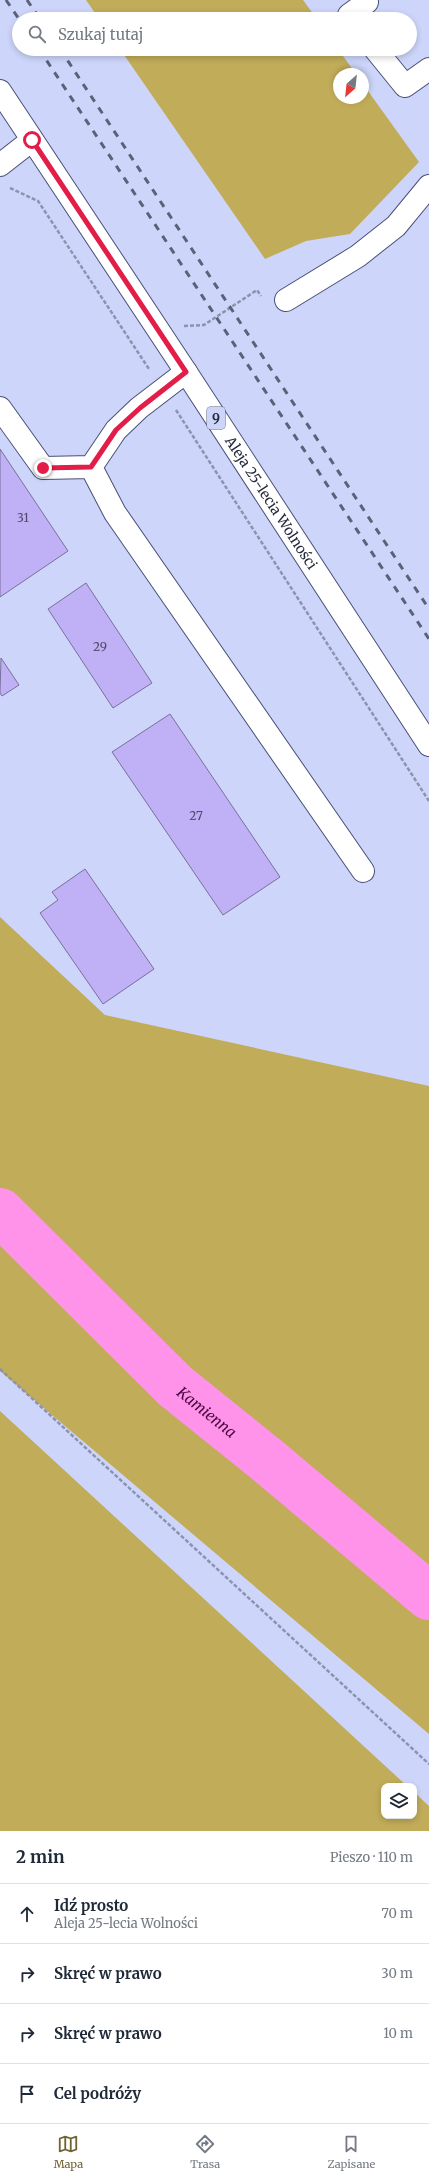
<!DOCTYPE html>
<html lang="pl">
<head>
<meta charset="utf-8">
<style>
  :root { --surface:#fff; --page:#f6f6f7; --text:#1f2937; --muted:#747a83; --line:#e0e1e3; --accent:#716331 }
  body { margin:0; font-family:Merriweather,serif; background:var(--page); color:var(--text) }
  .controls { position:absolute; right:12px; bottom:12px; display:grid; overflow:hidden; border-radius:8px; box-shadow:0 2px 6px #0003 }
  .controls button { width:36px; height:36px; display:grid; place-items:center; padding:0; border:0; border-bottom:1px solid var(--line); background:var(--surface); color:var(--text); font:20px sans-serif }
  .compass { position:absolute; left:333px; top:68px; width:36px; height:36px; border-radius:50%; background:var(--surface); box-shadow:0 2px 6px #0003; rotate:207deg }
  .stop { position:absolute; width:12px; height:12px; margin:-9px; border:3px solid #e11d48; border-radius:50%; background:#fff }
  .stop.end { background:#e11d48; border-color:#fff; box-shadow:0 1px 4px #0008 }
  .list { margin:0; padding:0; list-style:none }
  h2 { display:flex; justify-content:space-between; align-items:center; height:52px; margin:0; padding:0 16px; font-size:17px }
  h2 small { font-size:13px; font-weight:400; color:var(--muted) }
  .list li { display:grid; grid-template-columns:26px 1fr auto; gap:12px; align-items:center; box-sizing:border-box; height:60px; padding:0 16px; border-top:1px solid var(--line) }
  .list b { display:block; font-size:15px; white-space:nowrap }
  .list p { margin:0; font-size:13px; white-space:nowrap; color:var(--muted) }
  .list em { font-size:13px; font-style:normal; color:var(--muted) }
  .icon { flex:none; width:22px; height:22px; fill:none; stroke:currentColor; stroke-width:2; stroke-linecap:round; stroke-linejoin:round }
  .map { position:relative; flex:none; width:429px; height:1831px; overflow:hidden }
  .search { position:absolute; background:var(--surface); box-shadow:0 2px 6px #0003; left:12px; right:12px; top:12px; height:44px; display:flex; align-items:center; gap:10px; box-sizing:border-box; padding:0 14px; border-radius:22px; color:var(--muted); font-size:15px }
  .sheet { height:292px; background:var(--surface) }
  nav { display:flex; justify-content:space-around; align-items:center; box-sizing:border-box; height:56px; border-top:1px solid var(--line); background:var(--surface); font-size:11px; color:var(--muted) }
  nav a { display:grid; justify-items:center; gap:2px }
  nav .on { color:var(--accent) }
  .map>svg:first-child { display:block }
</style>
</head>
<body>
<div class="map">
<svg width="429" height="1831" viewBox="0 0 429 1831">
  <rect width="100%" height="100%" fill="#cdd6fa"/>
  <path fill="#c1ac59" d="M86,0H303L317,19H99Z
    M120,49H338L356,74H339V98H363V84L419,162L350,234L306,241L265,259Z
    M0,917L105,1015L429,1086V1734L0,1371Z
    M0,1411L407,1786H384V1816H414V1792L429,1806V1831H0Z"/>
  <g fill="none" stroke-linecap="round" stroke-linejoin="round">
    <path stroke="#fe93e9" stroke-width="48" id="s1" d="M0,1212L175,1386L267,1460L429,1596"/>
  </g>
  <path fill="#c0b0f6" stroke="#796f99" d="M0,449L68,551L0,597Z
    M86,583L152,683L113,708L48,609Z
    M1,658L19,685L2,696L0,693Z
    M170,714L280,877L223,915L112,752Z
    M85,869L154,969L103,1004L40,913L58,900L52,892Z"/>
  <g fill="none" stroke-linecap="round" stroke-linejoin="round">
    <defs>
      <path id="minor" d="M352,19L349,15L367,2
        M375,49L405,86L429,69
        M0,165L32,140
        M286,300L358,256L396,226L429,186
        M186,372L139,408L116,430L91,467L115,513L363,871
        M0,408L43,468L91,467"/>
      <g id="major">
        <path id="s2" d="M0,91L186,372L429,745"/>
      </g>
    </defs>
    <use href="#minor" stroke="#495077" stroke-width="24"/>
    <use href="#major" stroke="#495077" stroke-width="24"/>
    <path stroke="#8c93af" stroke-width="2.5" stroke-dasharray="4 2" stroke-linecap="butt" d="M10,188L38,201L149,369
      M184,326L204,325L257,290L261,296
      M176,410L429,801
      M0,1369L429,1764"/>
    <use href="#minor" stroke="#fff" stroke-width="22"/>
    <use href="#major" stroke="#fff" stroke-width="22"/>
    <path stroke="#5b6178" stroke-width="3" stroke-dasharray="7 7" stroke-linecap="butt" d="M6,0L19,19
      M27,0L40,19
      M39,49L429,639
      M60,49L429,609"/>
  </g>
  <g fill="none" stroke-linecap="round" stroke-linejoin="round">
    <path stroke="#e11d48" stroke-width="5" d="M32,140L186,372L140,408L116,430L91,467L43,468"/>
  </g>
  <g text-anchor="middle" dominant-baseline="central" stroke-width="4" stroke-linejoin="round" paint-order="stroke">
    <g font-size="12" fill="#4d4c6a">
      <text x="23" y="517">31</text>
      <text x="100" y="646">29</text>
      <text x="196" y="815">27</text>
    </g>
    <rect fill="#cdd6fa" stroke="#595e75" stroke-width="1" x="207" y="407" width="18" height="22" rx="3"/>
    <g font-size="13" font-weight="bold" fill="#272b3c">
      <text x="216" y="418">9</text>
    </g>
    <g font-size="14" fill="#272b3c" stroke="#cdd6fa">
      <text stroke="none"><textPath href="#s2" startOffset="493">Aleja 25-lecia Wolności</textPath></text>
    </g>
    <g font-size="15" font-style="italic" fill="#4b0741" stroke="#cdd6fa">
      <text stroke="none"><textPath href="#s1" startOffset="288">Kamienna</textPath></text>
    </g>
  </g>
</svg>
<div class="controls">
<button><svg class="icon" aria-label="layers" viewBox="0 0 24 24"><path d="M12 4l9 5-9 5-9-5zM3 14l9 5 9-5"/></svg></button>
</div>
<svg class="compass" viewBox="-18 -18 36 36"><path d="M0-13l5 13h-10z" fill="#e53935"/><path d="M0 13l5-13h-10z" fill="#747a83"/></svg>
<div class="stop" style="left:32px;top:140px"></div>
<div class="stop end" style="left:43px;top:468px"></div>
<div class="search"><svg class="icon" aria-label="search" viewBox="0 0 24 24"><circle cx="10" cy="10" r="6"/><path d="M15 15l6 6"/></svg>Szukaj tutaj</div>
</div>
<section class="sheet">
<h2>2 min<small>Pieszo · 110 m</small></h2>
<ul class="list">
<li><svg class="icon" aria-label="ahead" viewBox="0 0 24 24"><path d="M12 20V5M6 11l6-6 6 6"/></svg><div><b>Idź prosto</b><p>Aleja 25-lecia Wolności</p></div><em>70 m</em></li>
<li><svg class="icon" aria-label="right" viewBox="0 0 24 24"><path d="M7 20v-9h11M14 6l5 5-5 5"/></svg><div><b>Skręć w prawo</b></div><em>30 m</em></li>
<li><svg class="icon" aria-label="right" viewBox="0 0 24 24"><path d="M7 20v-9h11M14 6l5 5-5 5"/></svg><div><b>Skręć w prawo</b></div><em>10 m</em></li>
<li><svg class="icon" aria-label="arrive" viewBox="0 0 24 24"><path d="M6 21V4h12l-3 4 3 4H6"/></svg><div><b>Cel podróży</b></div></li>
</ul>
</section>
<nav>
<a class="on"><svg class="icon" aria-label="map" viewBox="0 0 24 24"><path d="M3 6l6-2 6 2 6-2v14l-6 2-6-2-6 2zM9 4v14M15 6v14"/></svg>Mapa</a>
<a><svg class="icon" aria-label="directions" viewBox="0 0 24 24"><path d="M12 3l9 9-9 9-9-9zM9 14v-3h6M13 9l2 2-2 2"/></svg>Trasa</a>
<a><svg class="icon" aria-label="saved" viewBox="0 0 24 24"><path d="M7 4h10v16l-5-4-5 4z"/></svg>Zapisane</a>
</nav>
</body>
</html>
